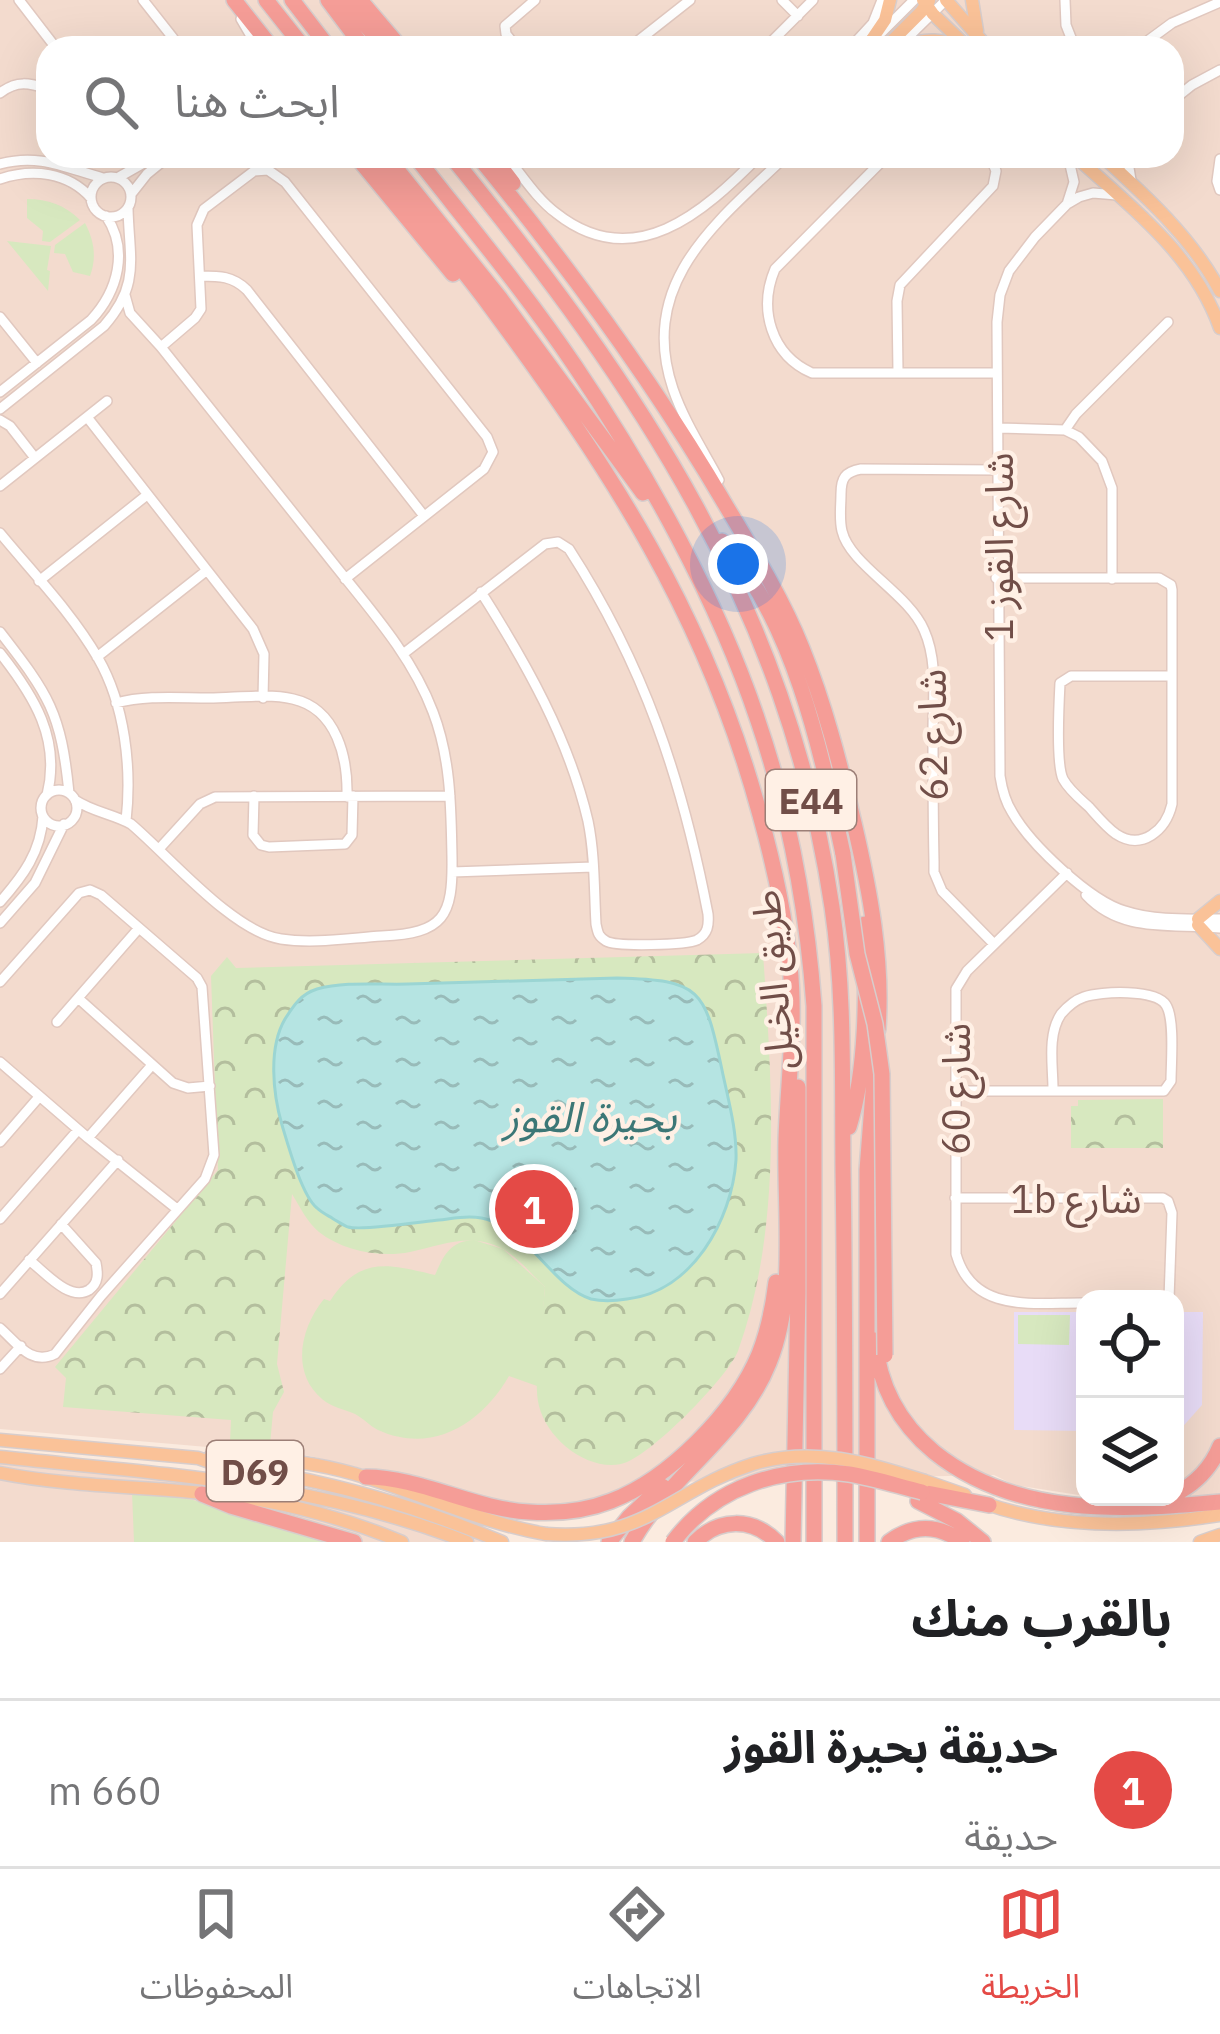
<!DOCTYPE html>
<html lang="ar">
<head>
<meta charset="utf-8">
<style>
  :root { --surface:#fff; --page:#f2f2f2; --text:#202124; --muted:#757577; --line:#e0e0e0; --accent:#e44a46 }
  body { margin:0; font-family:"IBM Plex Sans","Noto Sans Arabic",sans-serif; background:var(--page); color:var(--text); direction:rtl }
  .controls { position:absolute; right:36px; bottom:36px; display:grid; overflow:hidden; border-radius:24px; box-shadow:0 12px 48px #0002 }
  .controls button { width:108px; height:108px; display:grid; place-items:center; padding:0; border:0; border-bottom:3px solid var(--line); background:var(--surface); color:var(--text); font:60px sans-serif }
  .you { position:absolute; left:738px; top:564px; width:42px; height:42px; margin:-30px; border:9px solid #fff; border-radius:50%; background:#1a73e8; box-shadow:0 0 0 18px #1a73e833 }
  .badge { display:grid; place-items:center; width:78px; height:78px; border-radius:50%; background:var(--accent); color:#fff; font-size:39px; font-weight:700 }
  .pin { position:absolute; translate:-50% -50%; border:6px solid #fff; box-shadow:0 3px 12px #0006 }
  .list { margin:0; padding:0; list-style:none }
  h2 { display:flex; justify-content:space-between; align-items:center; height:156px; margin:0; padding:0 48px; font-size:51px }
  h2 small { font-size:39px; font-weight:400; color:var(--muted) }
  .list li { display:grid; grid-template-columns:78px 1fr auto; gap:36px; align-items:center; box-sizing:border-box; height:168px; padding:0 48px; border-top:3px solid var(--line) }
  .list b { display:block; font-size:45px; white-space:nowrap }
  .list p { margin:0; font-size:39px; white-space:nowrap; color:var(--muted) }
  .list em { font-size:39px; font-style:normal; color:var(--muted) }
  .icon { flex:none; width:66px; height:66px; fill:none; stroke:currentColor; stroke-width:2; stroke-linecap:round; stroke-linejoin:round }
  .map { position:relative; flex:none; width:1220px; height:1542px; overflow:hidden; direction:ltr }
  .search { position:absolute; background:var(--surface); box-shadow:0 12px 48px #0002; left:36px; right:36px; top:36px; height:132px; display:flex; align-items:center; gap:30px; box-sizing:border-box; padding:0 42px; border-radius:36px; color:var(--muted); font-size:45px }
  .sheet { height:324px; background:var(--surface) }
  nav { display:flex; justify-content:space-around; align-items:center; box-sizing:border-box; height:168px; border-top:3px solid var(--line); background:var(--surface); font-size:33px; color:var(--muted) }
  nav a { display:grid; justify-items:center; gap:6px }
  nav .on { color:var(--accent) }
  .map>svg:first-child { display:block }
</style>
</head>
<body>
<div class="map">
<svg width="1220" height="1542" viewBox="0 0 1220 1542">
  <defs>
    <pattern id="park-crowns" width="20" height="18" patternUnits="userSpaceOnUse" patternTransform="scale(3)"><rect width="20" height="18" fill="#d7e8bf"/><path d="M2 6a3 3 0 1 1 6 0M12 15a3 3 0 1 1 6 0" fill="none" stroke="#b3be9d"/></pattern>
    <pattern id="water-ripples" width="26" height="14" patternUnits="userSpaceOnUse" patternTransform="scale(3)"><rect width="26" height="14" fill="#b5e4e2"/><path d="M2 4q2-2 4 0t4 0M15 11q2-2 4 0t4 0" fill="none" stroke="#98bbb9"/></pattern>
  </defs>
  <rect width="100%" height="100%" fill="#fbebdf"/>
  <path fill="#f3dbce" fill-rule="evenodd" d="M0,0H1220V1495L1175,1496V1299H1085V1496L1014,1485L994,1475L631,1483L587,1503L545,1508L511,1504L310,1456L0,1429ZM48,48H1172V156H48Z
    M0,1454L292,1484L401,1512L490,1542H0Z"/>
  <path fill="#e8dcf7" d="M1014,1312H1085V1431L1014,1430Z
    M1175,1312H1203L1202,1405L1178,1432H1175Z"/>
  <path fill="#d7e8bf" d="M27,199C48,199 65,205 80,220L50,242L42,241L43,231L27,218Z
    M85,223C94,240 97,257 90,276L73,272L65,254L54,253L55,245Z
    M7,241L51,246L47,270L50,271L48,291Z
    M474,1240L503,1249L545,1287L537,1386L509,1376C482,1423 433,1455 378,1430C370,1426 363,1418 355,1414C344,1409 331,1407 322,1399C290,1372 301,1327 324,1299L330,1301C360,1255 389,1264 435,1275C444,1255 450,1241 474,1240Z
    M1018,1315H1070L1069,1345L1018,1344Z
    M132,1492L193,1500L326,1542H134Z"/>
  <path fill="url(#park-crowns)" d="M763,953C772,1084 783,1226 738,1351C728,1377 648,1459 621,1464C587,1471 547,1439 539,1406C532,1380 543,1316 545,1287C530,1273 514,1252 494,1245C466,1234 438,1246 410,1252C381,1258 343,1251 319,1232C307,1222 300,1207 292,1194L277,1364L284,1392L273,1412L270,1445L230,1442L231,1420L63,1407L66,1378L55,1367L218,1170L211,976L227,957L236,968Z
    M1163,1099V1148H1071V1106H1078V1100Z"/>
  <path fill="url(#water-ripples)" stroke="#9bd5d3" stroke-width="3" d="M617,978C701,980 705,989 722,1070C728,1099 737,1130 736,1160C732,1220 692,1292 627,1299C615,1301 604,1302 591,1299C555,1288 531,1235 492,1221C474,1214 457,1218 439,1220C420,1222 363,1231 348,1227C347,1227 333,1219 332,1218C327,1215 321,1212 317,1208C302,1196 288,1145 282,1125C273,1094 268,1048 285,1019C294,1005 301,994 317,989C345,981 380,985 408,984C478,982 548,980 617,978Z"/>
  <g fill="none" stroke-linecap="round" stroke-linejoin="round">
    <defs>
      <path id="minor" d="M19,0L56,48
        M143,0L173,38L176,48
        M782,0L798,16
        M1065,0L1066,25L1075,48
        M241,19L258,48
        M882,32L914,0
        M517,48L506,34L505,26L535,0
        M629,48L690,0
        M765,48L813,0
        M850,48L873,23L882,0
        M897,48L946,0
        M1138,48L1172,23L1220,2
        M0,93C17,80 29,83 48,89
        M1172,101L1192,85L1220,70
        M506,156C522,175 536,198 556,213C634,275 704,212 759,156
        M887,156L775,269C758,309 771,355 812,373H997
        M1127,156L1131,180
        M1220,159L1217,181L1220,190
        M0,164C39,153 66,168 103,178
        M91 197a20 20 0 1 1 40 0a20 20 0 1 1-40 0Z
        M119,177L156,156
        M0,179C32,168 68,172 91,198
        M132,193L147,174L169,156
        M1117,195L1093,193L1079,197L1067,204L1035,237L1009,271L1000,295L997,322L1000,776C1002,789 1005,801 1012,812C1030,844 1090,901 1125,911C1155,921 1189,919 1220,919
        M1067,204L1074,182L1068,156
        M201,276C219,276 233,276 247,290L424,516
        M0,317L37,363
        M161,347L195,318L201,309L197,225L204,209L254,171L268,170L285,182L487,437L493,452L484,469L345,579
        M898,372L897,301L900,285L993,186L996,171L990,156
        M0,392L91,320C118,291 129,250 106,216
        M0,409L104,326C141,284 129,258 128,208
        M87,417L253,629L264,654L263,698
        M0,420L10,426L35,458
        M998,428L1065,430L1079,437L1102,461L1112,488V579
        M1065,430L1076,414L1168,322
        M719,480C703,450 684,421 673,389C637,282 717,222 786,156
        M0,486L107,401
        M0,533C33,573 72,613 98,658C125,705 132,768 126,821
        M996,578H1159L1171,585L1172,590V804C1166,830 1142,851 1116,834C1106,827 1097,816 1089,807C1080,799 1069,790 1063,779C1056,764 1059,702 1060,683L1071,676H1172
        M39,581L147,495
        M0,632C49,695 61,712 69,793
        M0,653C34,696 61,739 47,795
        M403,654L545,544L558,542L569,549C644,665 682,779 708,914C709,925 708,934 697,940C686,945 616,947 606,941C598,936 598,933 596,924C594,890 595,855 588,821C569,739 526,663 481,592
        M97,657L206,571
        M116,703C146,695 178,698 209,698C235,698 267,693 293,699C337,709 348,758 347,797
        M41 808a18 18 0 1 1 36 0a18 18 0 1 1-36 0Z
        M254,796L253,835L261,845L269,847L345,844L352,835L353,796
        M75,800C93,812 113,814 131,824C170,857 233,932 281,939C314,944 349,938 382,936C444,933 453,917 452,857C451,808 451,759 433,712C411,653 365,604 326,554C271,485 216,416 161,347L130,313L125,295
        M159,849L200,804L215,797L450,796
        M452,872L593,867
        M1067,873L967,971L956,989V1254C973,1315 1036,1302 1085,1303
        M1086,895C1122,934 1172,923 1220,928
        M0,902C23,876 41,852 43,816
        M0,923L35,883L64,824
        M994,944L942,891L934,872V861C933,818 933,775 933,731C933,698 938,661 924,630C908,593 850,565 842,531C839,519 841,506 841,494C841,478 845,472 861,469L998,470
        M0,982L79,893L90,890L101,895L197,978L202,987L214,1155L205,1179L101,1296L55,1354C31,1366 17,1343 0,1328
        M78,998L173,1083L188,1088L210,1086
        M57,1022L139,928
        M0,1062L88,1138L177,1209
        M955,1091H1164L1171,1081C1171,1064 1175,1019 1166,1005C1156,989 1101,991 1084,997C1075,1000 1067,1007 1061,1014C1047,1035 1053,1066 1053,1089
        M88,1138L152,1065
        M0,1142L39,1097
        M955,1198H1163L1168,1201L1172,1213L1169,1299
        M0,1219L78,1130
        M29,1260C44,1271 69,1302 89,1290C99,1283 98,1273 96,1263L61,1224
        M0,1294L118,1160
        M0,1369L21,1346"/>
      <path id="major" d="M923,0L933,14L963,43
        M946,0L988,48
        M972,0L977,31
        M866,48L885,20L890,0
        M885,48L921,12L929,1
        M902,48C926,36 943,40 967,48
        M1075,156C1131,207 1194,254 1220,328
        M1102,156C1145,195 1193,239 1220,291
        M1198,919L1220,901
        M1198,925L1220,949
        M0,1440L198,1458C235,1472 277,1473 316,1482C380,1496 442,1517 502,1542
        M0,1457C161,1474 314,1482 467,1542
        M210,1457C262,1456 319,1462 368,1478C427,1496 485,1524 546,1534
        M0,1473C76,1488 155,1486 232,1496C288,1503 350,1520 402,1542
        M925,1481L965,1495
        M984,1503C1059,1530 1143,1527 1220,1515
        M1200,1542L1220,1535"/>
      <path id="highway" d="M234,0L272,48
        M266,0L304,48
        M292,0L329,48
        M328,0L364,48
        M343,0L386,48
        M360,0L401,48
        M356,156L453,274
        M372,156C409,207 452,254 490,306C611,470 706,615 760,815C774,865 785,915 790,966C796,1024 788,1081 786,1139C784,1212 797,1294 769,1363C740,1436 669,1475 632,1542
        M386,156L500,298L643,493
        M415,156C469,225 526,293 575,366C646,471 718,600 758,721C789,812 807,910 814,1006V1542
        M451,156C639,387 787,605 832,907C845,994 842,1082 843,1170C845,1294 845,1418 845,1542
        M478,156C569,267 653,381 725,504C753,551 782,598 802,648C825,705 840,764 854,823C870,891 883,959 878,1029
        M492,156L513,183
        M722,541C794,622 821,751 843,854
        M849,1127C868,1066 866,987 865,924
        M875,1340C879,1386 899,1423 934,1452C1015,1517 1122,1511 1220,1502
        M366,1477C420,1477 474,1509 529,1512C557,1514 585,1511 611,1501C669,1479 735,1412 759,1354C768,1331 773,1307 776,1282
        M922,1492L989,1505
        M202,1494L231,1506L354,1542
        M1175,1494C1197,1483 1211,1468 1220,1446
        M918,1501L957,1521L983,1542
        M609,1542L629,1517L662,1486
        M695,1542C719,1518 752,1517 777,1542
        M793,1542L798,1293V1087
        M867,1542V1170L876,1053
        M889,1542C913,1524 938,1524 962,1542"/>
    </defs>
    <use href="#minor" stroke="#e1c8bf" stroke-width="12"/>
    <use href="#major" stroke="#d7cdcc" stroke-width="15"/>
    <use href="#highway" stroke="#d7cdcc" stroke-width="18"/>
    <use href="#minor" stroke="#fff" stroke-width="9"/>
    <use href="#major" stroke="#fac298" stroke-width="12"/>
    <use href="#highway" stroke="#f59d97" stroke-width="15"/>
    <defs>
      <path id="major-bridge" d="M546,1534C646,1542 671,1490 753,1464C813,1446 868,1463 925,1481"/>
      <path id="highway-bridge" d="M843,854L857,954L875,1024L882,1074L885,1355
        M673,1542C714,1487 782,1464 849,1474C873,1478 898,1486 922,1492"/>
    </defs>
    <use href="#major-bridge" stroke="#d7cdcc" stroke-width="15" stroke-linecap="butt"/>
    <use href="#highway-bridge" stroke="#d7cdcc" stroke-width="18" stroke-linecap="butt"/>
    <use href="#major-bridge" stroke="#fac298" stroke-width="12"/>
    <use href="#highway-bridge" stroke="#f59d97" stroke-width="15"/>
  </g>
  <g text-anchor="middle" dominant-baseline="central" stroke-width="9" stroke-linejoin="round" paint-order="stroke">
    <g fill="#fff0e5" stroke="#9c7f77" stroke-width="3">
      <rect x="766" y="770" width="90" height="60" rx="9"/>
      <rect x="207" y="1441" width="96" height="60" rx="9"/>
    </g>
    <g font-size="36" font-weight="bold" fill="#714e48">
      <text x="811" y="800">E44</text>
      <text x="255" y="1471">D69</text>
    </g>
    <g font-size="39" fill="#714e48" stroke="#fff0e5">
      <text transform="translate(998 547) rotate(-90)">شارع القوز 1</text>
      <text transform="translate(932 735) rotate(-91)">شارع 62</text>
      <text transform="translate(772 980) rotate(-95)">طريق الخيل</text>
      <text transform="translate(955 1089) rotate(-90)">شارع 60</text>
      <text x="1076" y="1198">1b شارع</text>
    </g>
    <g font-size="42" font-style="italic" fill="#3c7776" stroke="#fff0e5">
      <text x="590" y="1116">بحيرة القوز</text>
    </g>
  </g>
</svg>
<div class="controls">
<button><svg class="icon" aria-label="locate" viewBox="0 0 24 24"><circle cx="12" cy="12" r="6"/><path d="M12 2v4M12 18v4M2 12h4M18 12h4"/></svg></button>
<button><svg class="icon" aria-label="layers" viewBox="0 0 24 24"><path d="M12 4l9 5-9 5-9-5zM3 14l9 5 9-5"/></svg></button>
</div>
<div class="you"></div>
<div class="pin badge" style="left:534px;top:1209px">1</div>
<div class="search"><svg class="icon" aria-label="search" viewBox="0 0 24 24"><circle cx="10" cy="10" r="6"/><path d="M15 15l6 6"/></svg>ابحث هنا</div>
</div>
<section class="sheet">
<h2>بالقرب منك<small></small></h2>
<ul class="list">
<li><span class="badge">1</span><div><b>حديقة بحيرة القوز</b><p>حديقة</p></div><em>660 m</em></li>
</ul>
</section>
<nav>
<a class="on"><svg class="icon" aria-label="map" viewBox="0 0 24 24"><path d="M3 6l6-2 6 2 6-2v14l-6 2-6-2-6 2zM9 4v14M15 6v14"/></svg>الخريطة</a>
<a><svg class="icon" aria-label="directions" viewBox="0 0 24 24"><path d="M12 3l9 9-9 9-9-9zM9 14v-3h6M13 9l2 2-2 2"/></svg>الاتجاهات</a>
<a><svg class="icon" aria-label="saved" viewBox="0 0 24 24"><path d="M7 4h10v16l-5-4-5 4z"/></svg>المحفوظات</a>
</nav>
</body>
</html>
